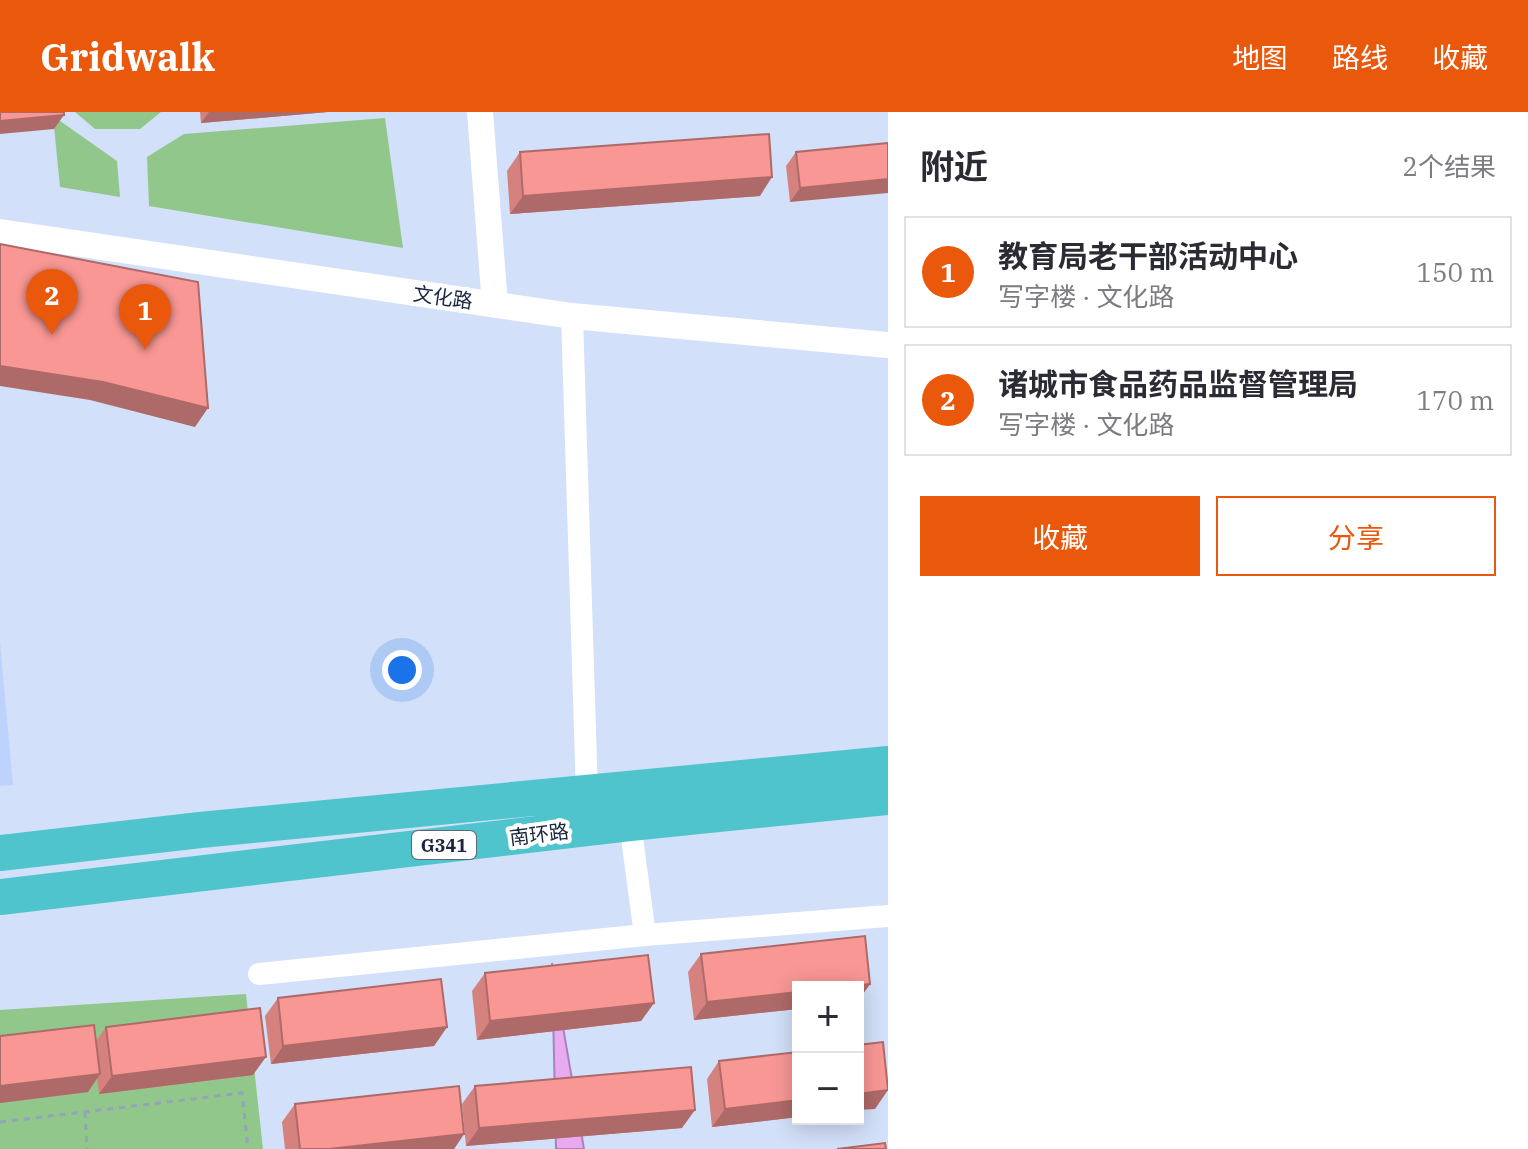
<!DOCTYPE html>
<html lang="zh">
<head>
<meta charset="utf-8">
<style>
  :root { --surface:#fff; --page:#f2f2f3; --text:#2b2b33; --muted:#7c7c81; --line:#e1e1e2; --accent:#ea580c }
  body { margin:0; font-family:"IBM Plex Serif","Noto Sans SC",serif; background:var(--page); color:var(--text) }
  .controls { position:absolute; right:24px; bottom:24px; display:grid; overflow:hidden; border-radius:0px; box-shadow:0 4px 20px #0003 }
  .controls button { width:72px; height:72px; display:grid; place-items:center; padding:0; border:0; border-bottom:2px solid var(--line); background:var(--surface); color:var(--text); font:40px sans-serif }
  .you { position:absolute; left:402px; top:558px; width:28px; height:28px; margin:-20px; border:6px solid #fff; border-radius:50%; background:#1a73e8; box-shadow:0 0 0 12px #1a73e833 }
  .badge { display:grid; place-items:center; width:52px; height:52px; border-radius:50%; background:var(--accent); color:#fff; font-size:26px; font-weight:700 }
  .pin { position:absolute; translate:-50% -66px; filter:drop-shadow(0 2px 4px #0008) }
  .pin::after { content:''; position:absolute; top:42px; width:28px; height:24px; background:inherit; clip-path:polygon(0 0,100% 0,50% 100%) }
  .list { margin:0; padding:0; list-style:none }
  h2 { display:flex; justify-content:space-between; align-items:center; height:104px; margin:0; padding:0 32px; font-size:34px }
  h2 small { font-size:26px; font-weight:400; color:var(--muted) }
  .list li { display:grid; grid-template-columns:52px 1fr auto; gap:24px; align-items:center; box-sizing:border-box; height:112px; margin:0 16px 16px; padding:0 16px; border:2px solid var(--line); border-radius:0px }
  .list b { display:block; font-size:30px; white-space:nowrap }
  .list p { margin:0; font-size:26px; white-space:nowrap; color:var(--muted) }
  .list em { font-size:26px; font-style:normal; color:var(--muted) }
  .actions { display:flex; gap:16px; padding:24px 32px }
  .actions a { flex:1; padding:18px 0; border:2px solid var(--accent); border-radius:0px; text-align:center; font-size:28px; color:var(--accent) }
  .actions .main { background:var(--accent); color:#fff }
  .map { position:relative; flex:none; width:888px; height:1037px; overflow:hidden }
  header { display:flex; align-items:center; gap:48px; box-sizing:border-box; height:112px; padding:0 40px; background:var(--accent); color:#fff }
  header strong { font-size:38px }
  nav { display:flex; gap:44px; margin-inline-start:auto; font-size:28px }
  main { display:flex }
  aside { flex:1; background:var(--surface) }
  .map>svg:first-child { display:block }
</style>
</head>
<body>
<header>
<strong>Gridwalk</strong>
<nav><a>地图</a><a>路线</a><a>收藏</a></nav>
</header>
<main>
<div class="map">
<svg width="888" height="1037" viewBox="0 0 888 1037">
  <rect width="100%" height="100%" fill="#d2e0f9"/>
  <path fill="#bdd3fd" d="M0,530L13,673L0,674Z"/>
  <path fill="#91c78b" d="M75,0H161L140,17H95Z
    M53,4L117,49L120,85L60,75Z
    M385,6L403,136L149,94L147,45L184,22Z
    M246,882L263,1037H0V898Z"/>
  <path fill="#e8aaf1" stroke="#aa82bb" stroke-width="2" d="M552,851L584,1037H556Z"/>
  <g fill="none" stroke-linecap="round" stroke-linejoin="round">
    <path stroke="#94a2ba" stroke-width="3" stroke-dasharray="6 6" stroke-linecap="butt" d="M85,1000L87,1037
      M0,1010L242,981L248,1037"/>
    <path stroke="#fff" stroke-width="22" d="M572,204L587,682
      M630,711L645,823
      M259,862L645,823L888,804"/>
    <path stroke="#fff" stroke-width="26" d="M480,0L495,193
      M0,120L572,204L888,233"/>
    <path stroke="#50c4cc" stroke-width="36" d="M0,741L200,718L888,652
      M0,785L630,711L888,685"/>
  </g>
  <path fill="#d5827f" d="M200,0H328L201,11Z
    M888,31L790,90L786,54L796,40Z
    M520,40L760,84L510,102L507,59Z
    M701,842L870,872L858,889V875H798V897L694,908L688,860Z
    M485,861L654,891L641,909L477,928L472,879Z
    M278,886L447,915L434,934L271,952L265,904Z
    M106,915L253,963L99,982L97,966L88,980L0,991V924L96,929Z
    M798,940V1005L712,1015L707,967L719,949Z
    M475,974L682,1016L466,1034L462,992Z
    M295,992L464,1022L454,1037H285L282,1010Z"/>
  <path fill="#ae6a68" d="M209,0H328L201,11Z
    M64,3L54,17L0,22V9Z
    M772,65L760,84L510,102L523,84Z
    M888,67V81L790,90L800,76Z
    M0,254L103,270L208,296L195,315L90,288L0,274Z
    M870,872L858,889V875H840Z
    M798,880V897L694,908L707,890Z
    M654,891L641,909L477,928L490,909Z
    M447,915L434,934L271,952L283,934Z
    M266,945L253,963L99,982L112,964Z
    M100,962L88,980L0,991V974Z
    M888,978L875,997L858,998V982Z
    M798,988V1005L712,1015L725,997Z
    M695,998L682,1016L466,1034L479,1016Z
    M464,1022L454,1037H329Z"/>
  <path fill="#f89794" stroke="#ae6a68" stroke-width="2" d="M0,0H64V3L0,9Z
    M769,22L772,65L523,84L520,40Z
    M888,31V67L800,76L796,40Z
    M0,132L198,170L208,296L103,270L0,254Z
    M865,824L870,872L840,875H798V880L707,890L701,842Z
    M648,843L654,891L490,909L485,861Z
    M441,867L447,915L283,934L278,886Z
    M260,896L266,945L112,964L106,915Z
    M94,913L100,962L0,974V924Z
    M883,930L888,978L858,982V933Z
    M798,940V988L725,997L719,949Z
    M691,955L695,998L479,1016L475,974Z
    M459,974L464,1022L329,1037H300L295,992Z
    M885,1031L886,1037H837Z"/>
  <g text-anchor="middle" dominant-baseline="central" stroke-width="8" stroke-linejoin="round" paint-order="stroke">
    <rect fill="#fff" stroke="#5f6777" stroke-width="2" x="412" y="719" width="64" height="28" rx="6"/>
    <g font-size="18" font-weight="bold" fill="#1a263d">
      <text x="444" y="733">G341</text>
    </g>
    <g font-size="20" fill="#1a263d" stroke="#fff">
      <text transform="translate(443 185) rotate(8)">文化路</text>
      <text transform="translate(539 722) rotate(-7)">南环路</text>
    </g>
  </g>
</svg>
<div class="controls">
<button>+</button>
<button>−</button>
</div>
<div class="you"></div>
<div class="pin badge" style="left:145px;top:238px">1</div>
<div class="pin badge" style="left:52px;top:223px">2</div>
</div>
<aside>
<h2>附近<small>2个结果</small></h2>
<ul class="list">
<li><span class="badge">1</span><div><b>教育局老干部活动中心</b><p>写字楼 · 文化路</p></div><em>150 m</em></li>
<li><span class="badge">2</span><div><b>诸城市食品药品监督管理局</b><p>写字楼 · 文化路</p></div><em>170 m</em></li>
</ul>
<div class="actions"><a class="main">收藏</a><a>分享</a></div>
</aside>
</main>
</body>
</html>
